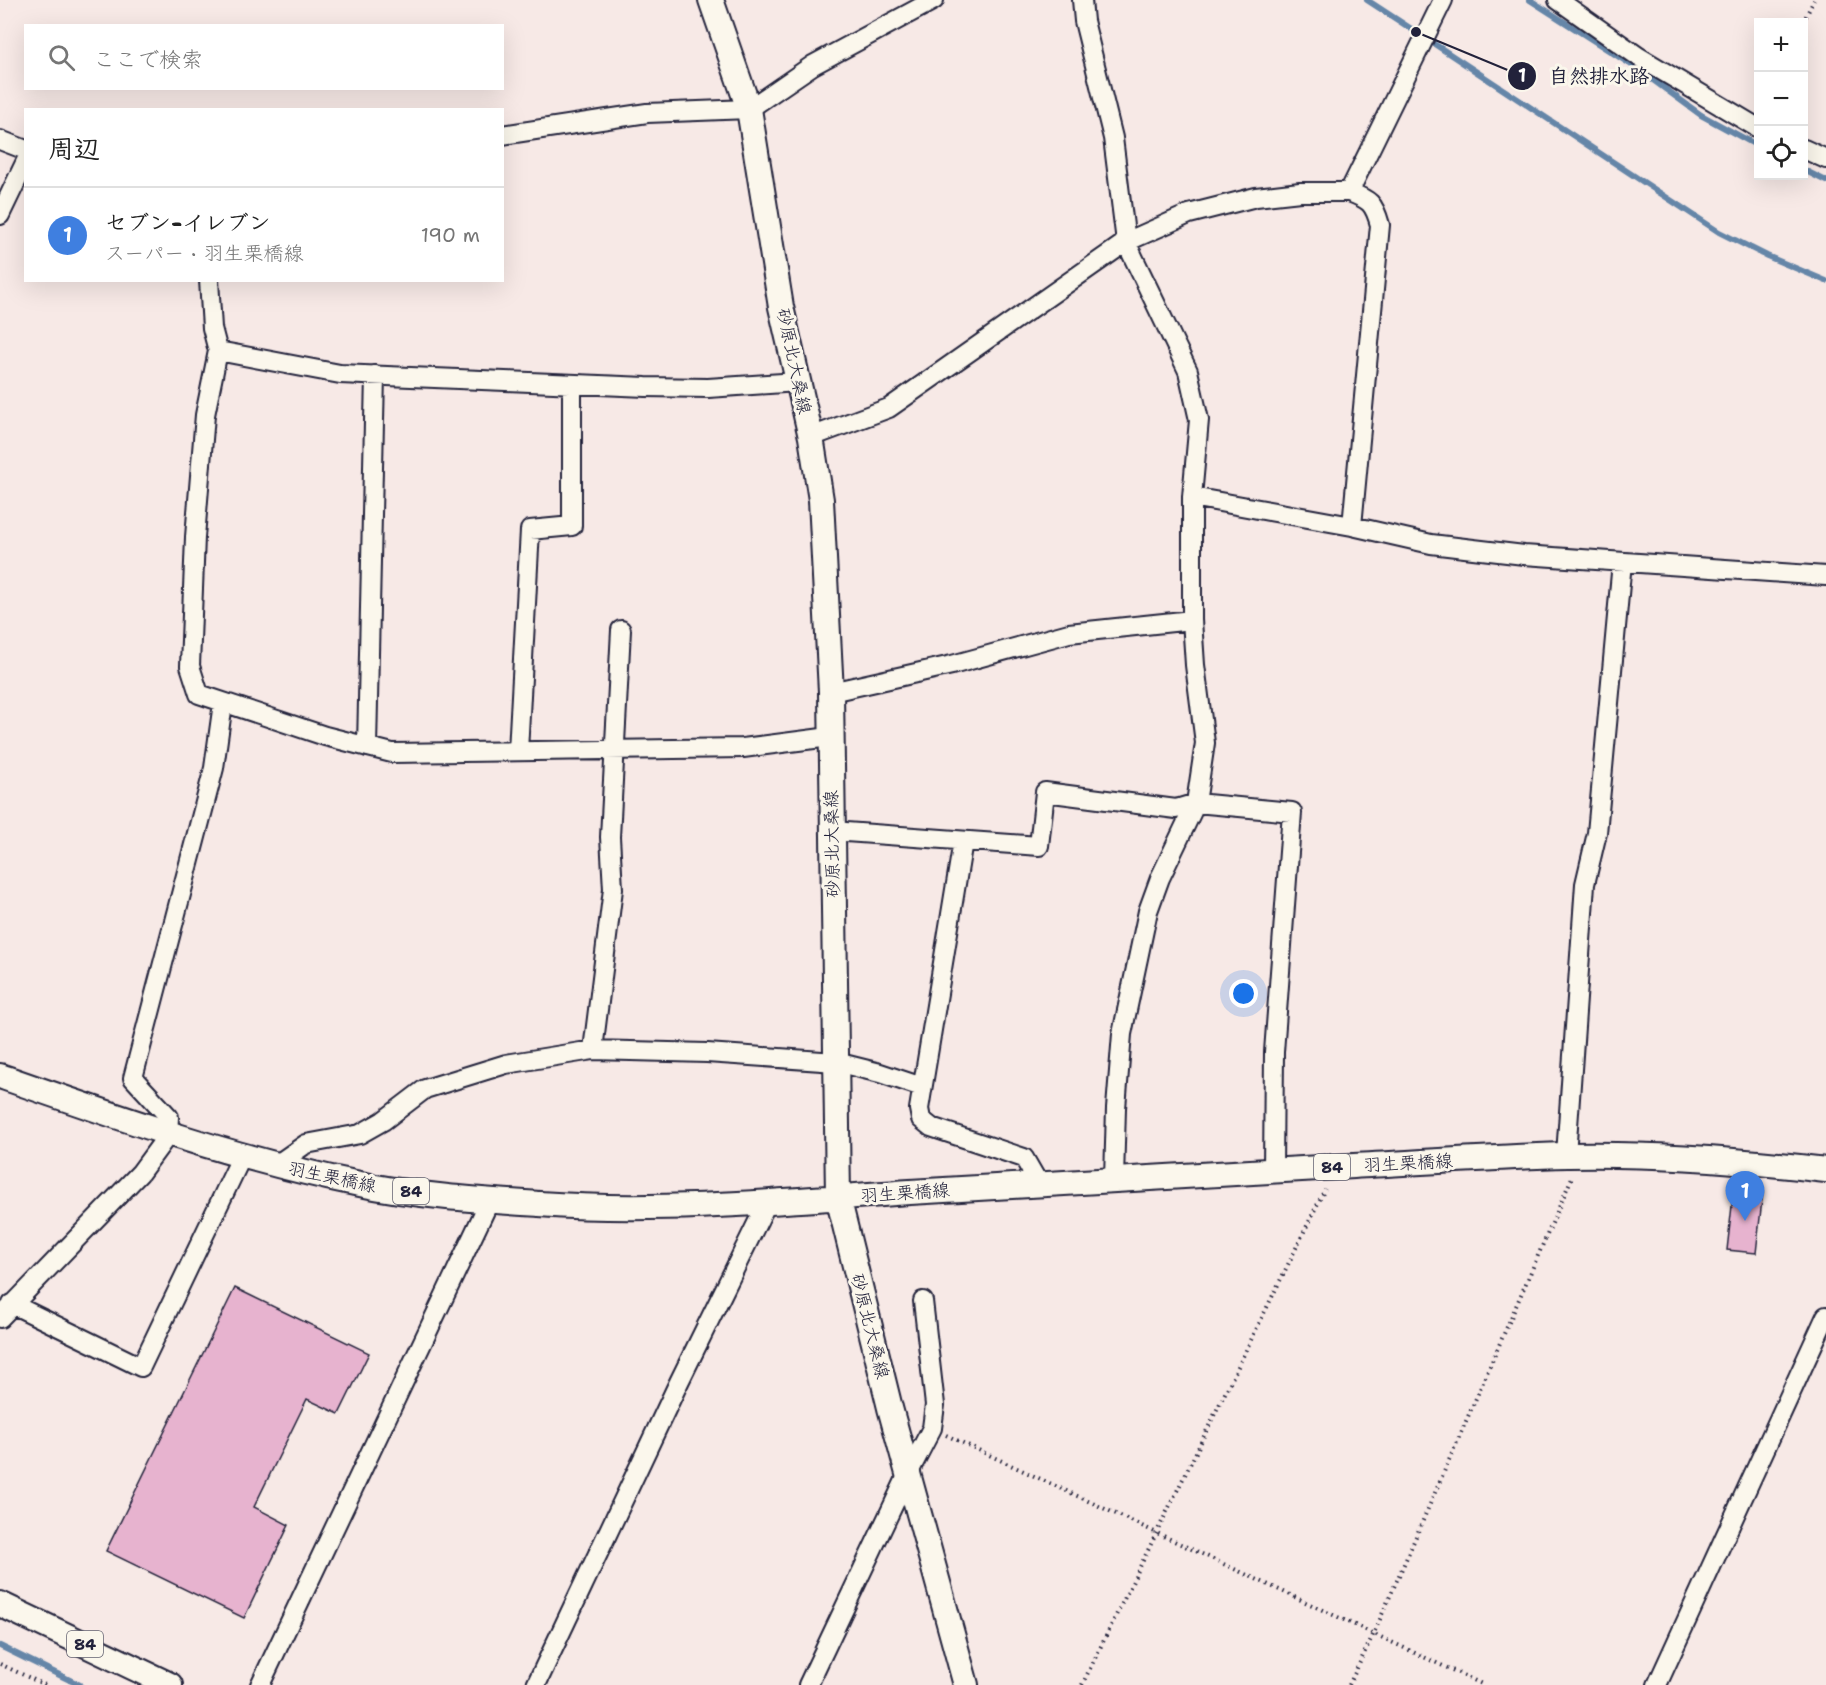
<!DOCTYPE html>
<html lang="ja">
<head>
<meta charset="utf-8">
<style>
  :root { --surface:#fff; --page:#f2f2f2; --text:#222; --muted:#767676; --line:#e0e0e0; --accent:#0b8043 }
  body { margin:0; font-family:"Shantell Sans","Klee One",sans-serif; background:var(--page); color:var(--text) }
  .controls { position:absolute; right:18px; top:18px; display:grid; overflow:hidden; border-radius:0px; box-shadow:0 6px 24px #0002 }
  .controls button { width:54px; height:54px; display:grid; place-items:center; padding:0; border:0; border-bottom:2px solid var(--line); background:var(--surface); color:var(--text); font:30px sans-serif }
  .you { position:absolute; left:1244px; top:994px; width:21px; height:21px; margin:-15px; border:4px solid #fff; border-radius:50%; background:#1a73e8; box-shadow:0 0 0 9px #1a73e833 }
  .badge { display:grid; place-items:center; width:39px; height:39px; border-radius:50%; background:var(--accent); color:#fff; font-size:20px; font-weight:700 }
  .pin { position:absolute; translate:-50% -50px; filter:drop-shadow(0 2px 3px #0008) }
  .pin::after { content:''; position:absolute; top:32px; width:21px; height:18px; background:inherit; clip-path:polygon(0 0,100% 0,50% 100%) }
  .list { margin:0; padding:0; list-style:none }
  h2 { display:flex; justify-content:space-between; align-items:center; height:78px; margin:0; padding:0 24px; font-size:26px }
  h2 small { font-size:20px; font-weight:400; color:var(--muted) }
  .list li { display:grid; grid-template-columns:39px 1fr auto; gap:18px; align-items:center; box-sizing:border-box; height:96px; padding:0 24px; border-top:2px solid var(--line) }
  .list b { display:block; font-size:22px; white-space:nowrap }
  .list p { margin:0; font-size:20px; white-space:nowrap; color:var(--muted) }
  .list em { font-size:20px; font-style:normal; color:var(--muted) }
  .icon { flex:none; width:33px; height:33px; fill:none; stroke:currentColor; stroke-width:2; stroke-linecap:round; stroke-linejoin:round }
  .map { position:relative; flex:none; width:1826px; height:1685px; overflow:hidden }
  .search { position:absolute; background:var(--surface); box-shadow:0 6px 24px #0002; left:24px; top:24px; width:480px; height:66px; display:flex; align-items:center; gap:15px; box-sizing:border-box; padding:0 21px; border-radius:0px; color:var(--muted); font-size:22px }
  .panel { position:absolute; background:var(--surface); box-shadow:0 6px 24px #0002; left:24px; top:108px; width:480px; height:174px; border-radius:0px }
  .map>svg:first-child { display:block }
</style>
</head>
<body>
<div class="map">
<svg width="1826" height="1685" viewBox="0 0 1826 1685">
  <rect width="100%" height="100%" fill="#f7e9e6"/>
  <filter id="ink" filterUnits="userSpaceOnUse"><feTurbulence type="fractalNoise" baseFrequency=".0167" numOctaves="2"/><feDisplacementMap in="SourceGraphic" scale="12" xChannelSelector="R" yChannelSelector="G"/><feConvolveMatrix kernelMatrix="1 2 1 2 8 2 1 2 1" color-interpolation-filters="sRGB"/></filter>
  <g filter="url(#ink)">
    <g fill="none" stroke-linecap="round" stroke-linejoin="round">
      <path stroke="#6586a8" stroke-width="6" d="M1367,0L1416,32
        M1530,0L1638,69L1701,115L1758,146
        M1433,43L1719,232L1767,256L1826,281
        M1804,170L1826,181
        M0,1646L80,1685"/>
    </g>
    <path fill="#e7b3cf" stroke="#22223b" stroke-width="1.5" d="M1734,1188L1763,1191L1756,1253L1727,1250Z
      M235,1288L369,1353L339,1414L307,1399L254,1507L289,1525L244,1618L106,1551Z"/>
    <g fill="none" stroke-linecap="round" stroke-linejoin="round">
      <defs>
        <path id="minor" d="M1082,0L1084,21L1113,138L1126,242L1188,371L1199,420L1192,497V620L1195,665L1205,743L1196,803L1160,878L1148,911L1122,1034L1116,1108L1114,1179
          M1558,0L1639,57L1758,128
          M502,135L647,113L749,109L813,65L934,0
          M0,140L26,150
          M1804,149L1826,159
          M1349,192C1370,200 1374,203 1380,225L1352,526
          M0,215L26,161
          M209,280L212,328L218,351L205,415L195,537L190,666L199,694L325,736L392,753L743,748L830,737
          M218,351L340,374L646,387L708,388L798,382
          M811,437L889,408L1126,242L1189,214L1256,197L1300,192H1349L1443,0
          M1192,497L1352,526L1431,544L1524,555L1826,576
          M831,692L952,665L1069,633L1192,620
          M367,747L375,375
          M518,751L530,530L572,526V384
          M832,831L1039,846L1045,792L1176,809L1196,803L1292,812L1274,1052L1273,1171
          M963,841L919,1109L921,1119L931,1127L1024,1158L1039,1184
          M593,1050L613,889L610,837L621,630
          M1566,1155L1585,884L1597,833L1622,562
          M276,1165L306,1144L360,1134L383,1121L425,1089L506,1064L593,1050L707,1053L836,1062L880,1073L922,1087
          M12,1304L141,1367L242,1156
          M0,1318L140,1173L168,1135L169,1117L133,1078L214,768L223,703
          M260,1685L490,1200
          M536,1685L679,1382L767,1203
          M808,1685L908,1474L932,1428L935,1405L923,1301
          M1657,1685L1826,1316"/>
        <path id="major" d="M711,0L749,109L781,307L811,437L821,500L831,692L838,1197L890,1408L966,1685
          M0,1076C117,1117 233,1158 355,1183C415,1196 478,1200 539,1204C662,1213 787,1201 910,1192C1058,1183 1206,1174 1354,1166C1425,1162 1496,1157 1567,1155C1654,1153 1740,1160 1826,1170
          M0,1604L170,1685"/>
      </defs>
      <use href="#minor" stroke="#22223b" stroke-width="22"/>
      <use href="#major" stroke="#22223b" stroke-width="28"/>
      <path stroke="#22223b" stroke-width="4" stroke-dasharray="1.5 4.5" stroke-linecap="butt" d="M1803,22L1814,0
        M946,1435L1484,1685
        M0,1664L45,1685
        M1082,1685L1325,1189
        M1349,1685L1374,1633L1573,1175"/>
      <use href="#minor" stroke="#fbf7ec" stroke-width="18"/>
      <use href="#major" stroke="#fbf7ec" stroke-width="24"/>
    </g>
  </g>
  <g text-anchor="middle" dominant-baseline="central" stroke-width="6" stroke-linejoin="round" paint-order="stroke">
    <g fill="#fbf7ec" stroke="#636270" stroke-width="1.5">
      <rect x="1314" y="1154" width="36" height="26" rx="4.5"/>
      <rect x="393" y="1178" width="36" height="26" rx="4.5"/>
      <rect x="67" y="1631" width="36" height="26" rx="4.5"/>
    </g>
    <g font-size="16" font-weight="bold" fill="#22223b">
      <text x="1332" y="1167">84</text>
      <text x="411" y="1191">84</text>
      <text x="85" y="1644">84</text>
    </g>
    <g font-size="18" fill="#22223b" stroke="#fbf7ec">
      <text transform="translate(794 361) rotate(78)">砂原北大桑線</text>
      <text transform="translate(832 844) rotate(-91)">砂原北大桑線</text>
      <text transform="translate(1408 1163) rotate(-3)">羽生栗橋線</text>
      <text transform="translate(332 1177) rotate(12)">羽生栗橋線</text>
      <text transform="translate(905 1193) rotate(-4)">羽生栗橋線</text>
      <text transform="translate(870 1326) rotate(76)">砂原北大桑線</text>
    </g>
  </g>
  <path fill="none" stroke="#22223b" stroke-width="2" d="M1416 32L1522 76"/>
  <g fill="#22223b" stroke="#fbf7ec" stroke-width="2">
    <circle cx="1416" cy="32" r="6"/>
    <circle cx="1522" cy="76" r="15"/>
  </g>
  <g font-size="18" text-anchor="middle" font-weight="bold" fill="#fff">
    <text x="1522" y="82">1</text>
  </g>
  <g font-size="20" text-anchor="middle" font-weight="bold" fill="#22223b" stroke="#fbf7ec" stroke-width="6" stroke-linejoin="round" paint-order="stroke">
    <text x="1599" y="83">自然排水路</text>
  </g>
</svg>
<div class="controls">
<button>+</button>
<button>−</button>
<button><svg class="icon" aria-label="locate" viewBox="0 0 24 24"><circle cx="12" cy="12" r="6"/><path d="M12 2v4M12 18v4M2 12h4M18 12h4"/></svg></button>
</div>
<div class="you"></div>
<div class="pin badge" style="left:1745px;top:1221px;background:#3f7fe0">1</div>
<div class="search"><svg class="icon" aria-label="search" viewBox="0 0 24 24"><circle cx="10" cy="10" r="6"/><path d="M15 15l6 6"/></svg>ここで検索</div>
<section class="panel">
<h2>周辺<small></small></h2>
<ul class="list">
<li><span class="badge" style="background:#3f7fe0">1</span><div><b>セブン-イレブン</b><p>スーパー · 羽生栗橋線</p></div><em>190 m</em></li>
</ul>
</section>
</div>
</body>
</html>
